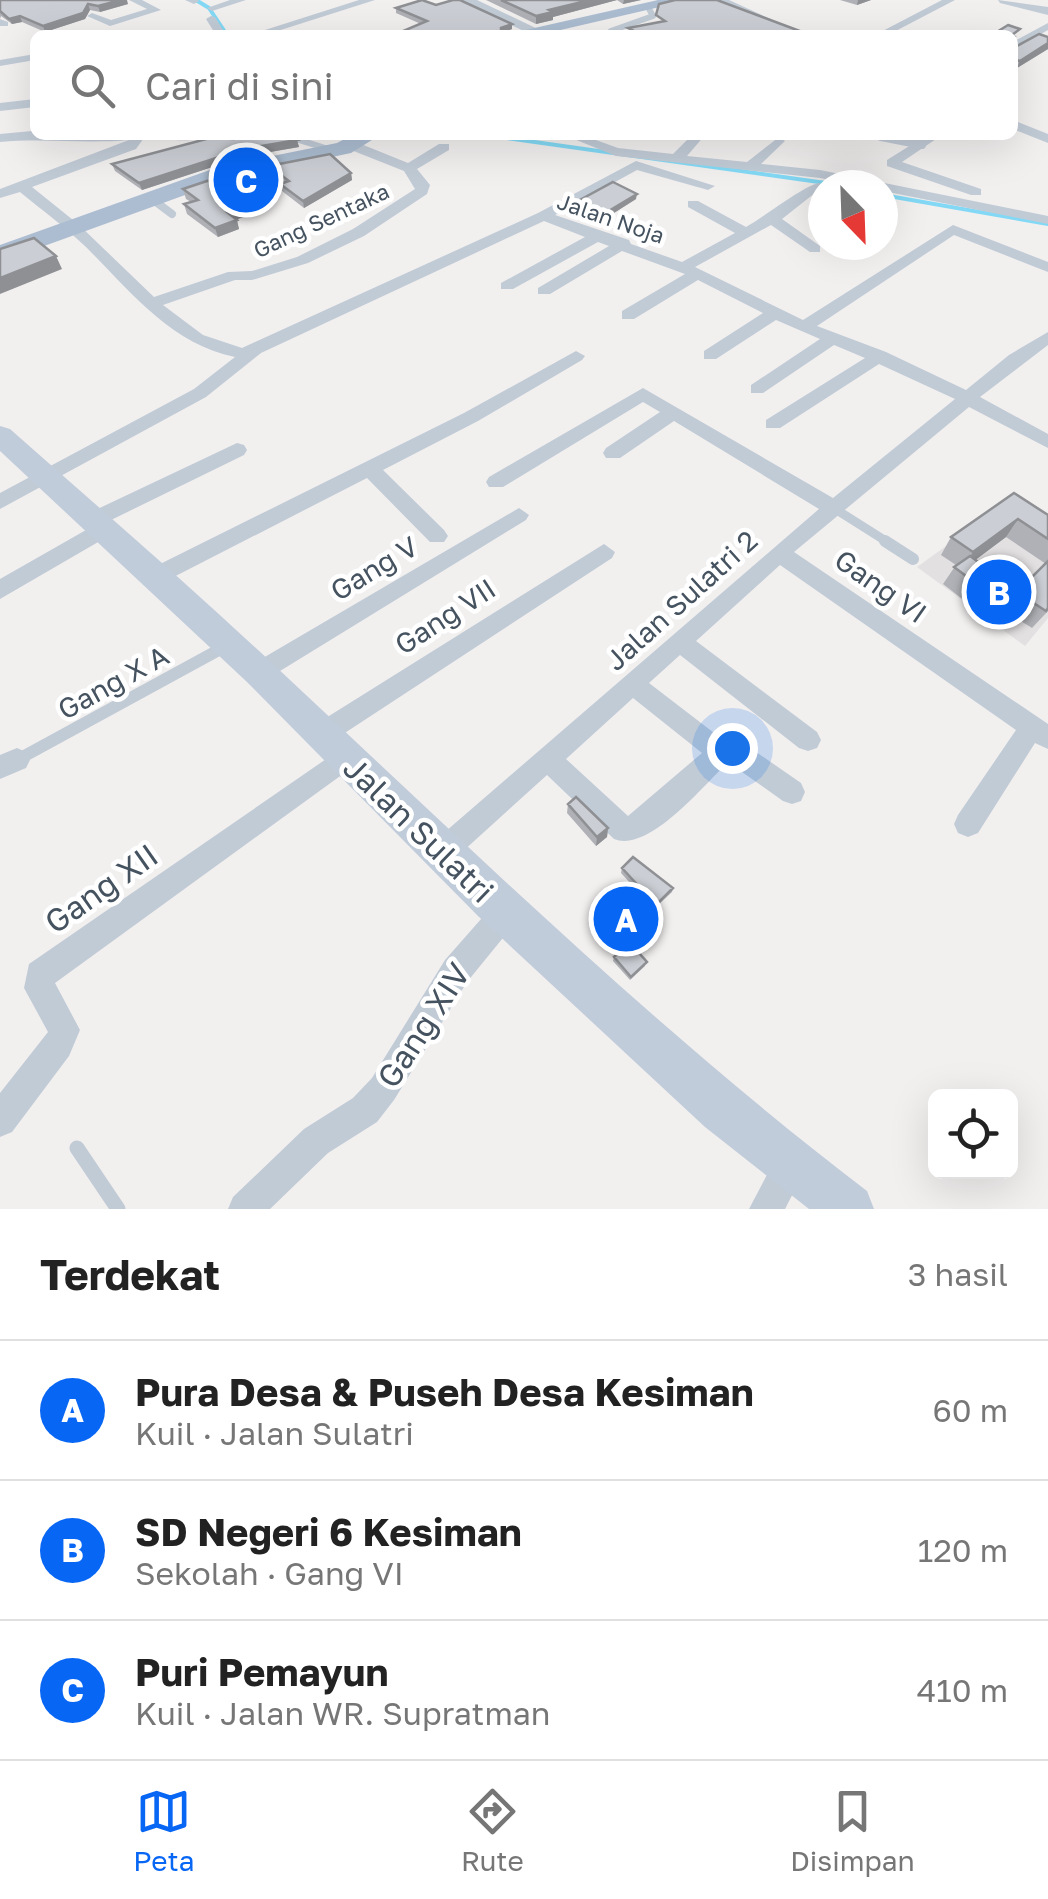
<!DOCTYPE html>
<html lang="id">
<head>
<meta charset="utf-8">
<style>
  :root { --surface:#fff; --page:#f6f6f6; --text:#222; --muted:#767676; --line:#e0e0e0; --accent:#0866f4 }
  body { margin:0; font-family:"Golos Text",sans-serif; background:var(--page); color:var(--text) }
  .controls { position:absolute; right:30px; bottom:30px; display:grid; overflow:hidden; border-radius:15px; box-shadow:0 10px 40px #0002 }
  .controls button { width:90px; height:90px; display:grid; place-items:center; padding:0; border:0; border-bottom:2px solid var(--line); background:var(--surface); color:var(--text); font:50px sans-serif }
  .compass { position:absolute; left:808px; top:170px; width:90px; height:90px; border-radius:50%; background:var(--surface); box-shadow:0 10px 40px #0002; rotate:157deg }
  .you { position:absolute; left:732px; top:748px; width:35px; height:35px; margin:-25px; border:8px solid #fff; border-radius:50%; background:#1a73e8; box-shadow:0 0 0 15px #1a73e833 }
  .badge { display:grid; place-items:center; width:65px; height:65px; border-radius:50%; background:var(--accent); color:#fff; font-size:32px; font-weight:700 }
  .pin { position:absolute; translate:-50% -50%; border:5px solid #fff; box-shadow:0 2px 10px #0006 }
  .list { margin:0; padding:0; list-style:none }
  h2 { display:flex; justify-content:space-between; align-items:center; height:130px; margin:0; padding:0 40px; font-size:42px }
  h2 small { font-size:32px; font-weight:400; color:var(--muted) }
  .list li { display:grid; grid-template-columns:65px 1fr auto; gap:30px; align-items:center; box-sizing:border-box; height:140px; padding:0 40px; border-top:2px solid var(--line) }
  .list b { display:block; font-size:38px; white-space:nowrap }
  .list p { margin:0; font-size:32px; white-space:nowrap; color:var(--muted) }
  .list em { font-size:32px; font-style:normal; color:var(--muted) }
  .icon { flex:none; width:55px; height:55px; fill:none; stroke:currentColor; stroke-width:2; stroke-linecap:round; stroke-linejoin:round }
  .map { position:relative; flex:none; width:1048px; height:1209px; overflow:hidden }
  .search { position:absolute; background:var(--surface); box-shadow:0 10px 40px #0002; left:30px; right:30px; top:30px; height:110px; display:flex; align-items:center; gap:25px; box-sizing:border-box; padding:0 35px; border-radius:15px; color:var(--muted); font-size:38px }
  .sheet { height:550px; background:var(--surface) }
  nav { display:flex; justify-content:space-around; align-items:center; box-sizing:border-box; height:140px; border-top:2px solid var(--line); background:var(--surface); font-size:28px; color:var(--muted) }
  nav a { display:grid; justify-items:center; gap:5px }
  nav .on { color:var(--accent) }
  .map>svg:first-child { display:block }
</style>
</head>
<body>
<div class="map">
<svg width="1048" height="1209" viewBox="0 0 1048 1209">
  <rect width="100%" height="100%" fill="#f2efef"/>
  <path fill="#e3e0e1" d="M1000,507L1048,539V618L1025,646L917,567Z"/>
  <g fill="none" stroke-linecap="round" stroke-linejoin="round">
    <path stroke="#83d9f5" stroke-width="4" d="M196,0L209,8L227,35
      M485,135L840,185
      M883,195L1048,224"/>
    <path stroke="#c1cbd6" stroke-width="6" d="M613,35L611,31L653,16L648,7
      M873,135L893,139"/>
    <path stroke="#c1cbd6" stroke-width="8" d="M881,137L922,145
      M152,199L172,214"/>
    <path stroke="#c1cbd6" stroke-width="9" d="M832,507L889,543"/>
    <path stroke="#c1cbd6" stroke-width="12" d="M885,541L913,559
      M17,760L226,646"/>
    <path stroke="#c1cbd6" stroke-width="15" d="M77,1148L118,1209"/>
    <path fill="#c1cbd6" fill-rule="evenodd" d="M129,0H142L161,10L110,26L87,16L92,13L111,20L147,9Z
      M185,0H198L199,1L194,4Z
      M230,0H246L212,11L207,8Z
      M359,0H375L265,35H249Z
      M716,0H729L805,35H791Z
      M942,0H955L888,35H875Z
      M211,16L215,17L226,35H216L206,19Z
      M0,19L8,22V26H0Z
      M1048,23V30L1013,50V42Z
      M35,54V60L0,66V60Z
      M35,99V107L0,111V103Z
      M1013,120L1048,134V143L1013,129Z
      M32,131L35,135H146L136,149L32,187L78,224L154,297L228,272L252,271L297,257L353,229L415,189L404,171L346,148V142H356L408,163L439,144H449V150L417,169L430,185L427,194L364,236L308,263L252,280H235L163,305L203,335L242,348L538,213L636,161L715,186L708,190L637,170L555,215L629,240L631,244L682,262L735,233L688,207V201H698L746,227C763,218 807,183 820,183V189L782,219L820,246V252H810L771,225L695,267L803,320L953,225L1048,262V272L954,235L817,326L886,352L966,390L1009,355L1048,332V345L980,397L1048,434V448L969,407L794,552L1048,724V749L1035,743L978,833L968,837L958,833L954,824L958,815L1016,730L780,565L696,641L817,732L821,740L817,748L808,751L799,748L680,655L649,683L718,736L749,747L801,783L805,792L801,801L792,804L783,801L728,762C704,785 649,853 614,839L547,775L451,862L441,866L431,862L427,853L431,844L819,509L674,421L620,458H606L603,453L606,448L660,412L643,402L503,487H489L486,482L489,477L643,388L833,498L955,399L879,364L780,428H766V420L865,358L834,345L763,393H751V385L820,339L776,320L716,359H704V351L763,313L698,280L634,319H622V311L685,274L622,251L550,294H538V288L609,246L598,242L513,289H501V283L585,237L544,221L261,353L206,397L0,509V493L194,389L235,357C171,344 130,291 86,247C65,227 42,210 20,192L0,198V189L129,140C86,144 43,138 0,142V134ZM633,698L702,753L628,816L566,759Z
      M156,135H211C199,142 168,142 156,135Z
      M273,135H294L341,150L334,154Z
      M564,135H582L618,148L673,154L692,135H705L687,156L747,162L779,137L785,141L761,164L820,170L1048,216V224L883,191V185H853L820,178L616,156Z
      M927,135H942L902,162L981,189V195H971L887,166V160Z
      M576,351L585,356L582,360L478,421L383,470L444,530L448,536L444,542H430L367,478L162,583H146L143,577L146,571L464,413Z
      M237,443L244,445L247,450L244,455L107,522L115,529L112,534L0,599V579L93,526L84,519L87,514Z
      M519,508L529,515L526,520L267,679L259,682L251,679L247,672L251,665Z
      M604,544L615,552L612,558L331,742L322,745L313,742L309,734L313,726Z
      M345,746L354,750L358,758L354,766L55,983L80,1030L69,1056L12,1132L0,1137V1093L48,1032L24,988L29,964Z
      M17,748L26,752L30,760L26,768L0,779V755Z
      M506,898L516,902L520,912L516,922L467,982L394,1100L377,1122L328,1153L270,1209H228L233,1197L304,1129L353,1098L372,1078L445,960L496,902Z
      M792,1145L804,1150L809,1162L785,1209H749L780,1150Z"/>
    <path fill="#c1cbd6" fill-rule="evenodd" d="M459,0H477L542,31L530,34Z
      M998,0L1048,7V15L1000,3Z"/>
    <path fill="#c0ccda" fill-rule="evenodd" d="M0,426L10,429C98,507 188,584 274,665C468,846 656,1030 867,1191L874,1209H809L705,1127L478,916L247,682L0,451Z"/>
    <path fill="#acbdd1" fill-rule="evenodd" d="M658,0H690L539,35H504Z
      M352,135H380L351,153L232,178L0,262V245L218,167L337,143Z"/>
  </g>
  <path fill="#afb1b6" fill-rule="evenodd" d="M0,0L128,4L100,12L90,10L85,19L45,32L22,22L12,24L1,16L0,19Z
    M486,0H641L623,4L617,0L553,17V20L536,24Z
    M840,0H871L857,5Z
    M396,8L512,29L502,33L520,35H404L403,31L421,24L396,13Z
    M1013,35L1017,36L1013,39L1015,47L1048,37V49L1017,68L1013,67Z
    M234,139L297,140L299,147L246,156L142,190L115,171L112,164Z
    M269,166L351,173L352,180L304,208L282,191L280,184L283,183L271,174Z
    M183,189L249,215L236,219L239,229L218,237L187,214L184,204L191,202L186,199Z
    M636,199L606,218L578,207V201Z
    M1014,493L1048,515V611L1032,628L1016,618L1001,629L943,584L956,565L941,555L951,537ZM1006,537L1046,564L1018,591L975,560Z
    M568,804L608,828L607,837L596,846L567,813Z
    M622,868L673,888L672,892L654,909L621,873Z
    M614,957L645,966L630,980L613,961Z"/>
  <path fill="#8e9094" d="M121,0H127L128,4L100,12L98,6Z
    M590,0H617L553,17V20L536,24V16L549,10Z
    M624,0H641L623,4Z
    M858,0H871L857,5Z
    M88,4L90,10L85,19L45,32L43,26Z
    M20,16L22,22L12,24L9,19Z
    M512,24V29L501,33V28Z
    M1048,43V49L1017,68L1020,61Z
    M297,140L299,147L246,156L142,190L139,183L244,149Z
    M351,173L352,180L304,208L303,201Z
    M637,194L636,199L606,218L607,212Z
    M246,206L249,215L230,222L227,212Z
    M237,220L239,229L218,237L215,228Z
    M56,256L62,269L0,294V278Z
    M1018,519L1006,537L962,570L973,552Z
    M1029,600L1016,618L1001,629L1013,611Z
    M608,828L607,837L596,846L597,837Z"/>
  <path fill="#cbced4" stroke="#8e9094" stroke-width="2.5" d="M0,0H121L98,6L88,4L83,13L43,26L20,16L9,19L0,11Z
    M422,0L436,5L453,0H460L512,24L501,28V33L520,34L516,35H411L403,31L427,21L396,8Z
    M501,0H590L549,10L553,12L536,16Z
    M675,0H717L805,33L799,35H619L634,31L628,28L665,21L656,15L659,4Z
    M1008,25L1020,29L1012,35H992Z
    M1039,34L1048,37V43L1020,61L1013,59V39L1015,47Z
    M246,135H285L297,140L244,149L139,183L112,164L210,138L234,139Z
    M330,154L351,173L303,201L280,184L289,181L269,166Z
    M210,180L246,206L227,212L237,220L215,228L184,204L198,200L183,189Z
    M613,182L637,194L607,212L578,201Z
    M34,238L56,256L0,278V249Z
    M1014,493L1048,515V539L1018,519L973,552L951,537Z
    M970,556L1018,591L1048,561V608L1046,611L1029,600L1013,611L954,567Z
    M576,797L608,828L597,837L568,804Z
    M633,857L673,888L656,905L622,868Z
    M630,943L647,962L631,977L614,957Z"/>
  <g text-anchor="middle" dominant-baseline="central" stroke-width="9" stroke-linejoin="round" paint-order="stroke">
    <g font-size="22" fill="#45525f" stroke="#fff">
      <text transform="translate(611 218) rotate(19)">Jalan Noja</text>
      <text transform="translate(321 220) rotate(-25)">Gang Sentaka</text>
    </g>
    <g font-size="28" fill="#45525f" stroke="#fff">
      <text transform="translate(374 568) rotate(-31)">Gang V</text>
      <text transform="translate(881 586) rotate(35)">Gang VI</text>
      <text transform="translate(681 600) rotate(-42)">Jalan Sulatri 2</text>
      <text transform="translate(445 616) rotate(-33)">Gang VII</text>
      <text transform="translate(113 682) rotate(-29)">Gang X A</text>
    </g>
    <g font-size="32" fill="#45525f" stroke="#fff">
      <text transform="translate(419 829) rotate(44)">Jalan Sulatri</text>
      <text transform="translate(101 888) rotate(-35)">Gang XII</text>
      <text transform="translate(423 1025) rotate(-57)">Gang XIV</text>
    </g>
  </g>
</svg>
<div class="controls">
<button><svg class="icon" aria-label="locate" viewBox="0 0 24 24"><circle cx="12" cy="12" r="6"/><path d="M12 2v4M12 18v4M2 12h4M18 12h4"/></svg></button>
</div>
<svg class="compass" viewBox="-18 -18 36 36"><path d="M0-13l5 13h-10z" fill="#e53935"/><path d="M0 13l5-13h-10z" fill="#767676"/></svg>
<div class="you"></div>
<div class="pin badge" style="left:626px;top:919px">A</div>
<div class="pin badge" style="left:999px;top:592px">B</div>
<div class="pin badge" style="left:246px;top:180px">C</div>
<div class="search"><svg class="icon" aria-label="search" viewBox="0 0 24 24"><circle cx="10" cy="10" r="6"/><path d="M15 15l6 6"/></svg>Cari di sini</div>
</div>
<section class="sheet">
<h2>Terdekat<small>3 hasil</small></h2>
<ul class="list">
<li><span class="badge">A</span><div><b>Pura Desa &amp; Puseh Desa Kesiman</b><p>Kuil · Jalan Sulatri</p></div><em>60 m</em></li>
<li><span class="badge">B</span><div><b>SD Negeri 6 Kesiman</b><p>Sekolah · Gang VI</p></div><em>120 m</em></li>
<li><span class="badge">C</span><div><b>Puri Pemayun</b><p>Kuil · Jalan WR. Supratman</p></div><em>410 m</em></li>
</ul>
</section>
<nav>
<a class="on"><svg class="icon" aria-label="map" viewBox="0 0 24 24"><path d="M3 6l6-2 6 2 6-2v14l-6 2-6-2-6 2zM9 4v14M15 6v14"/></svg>Peta</a>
<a><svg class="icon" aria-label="directions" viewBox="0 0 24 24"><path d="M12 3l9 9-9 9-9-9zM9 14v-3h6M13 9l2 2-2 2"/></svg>Rute</a>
<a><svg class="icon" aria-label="saved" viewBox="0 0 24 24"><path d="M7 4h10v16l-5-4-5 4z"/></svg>Disimpan</a>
</nav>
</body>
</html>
